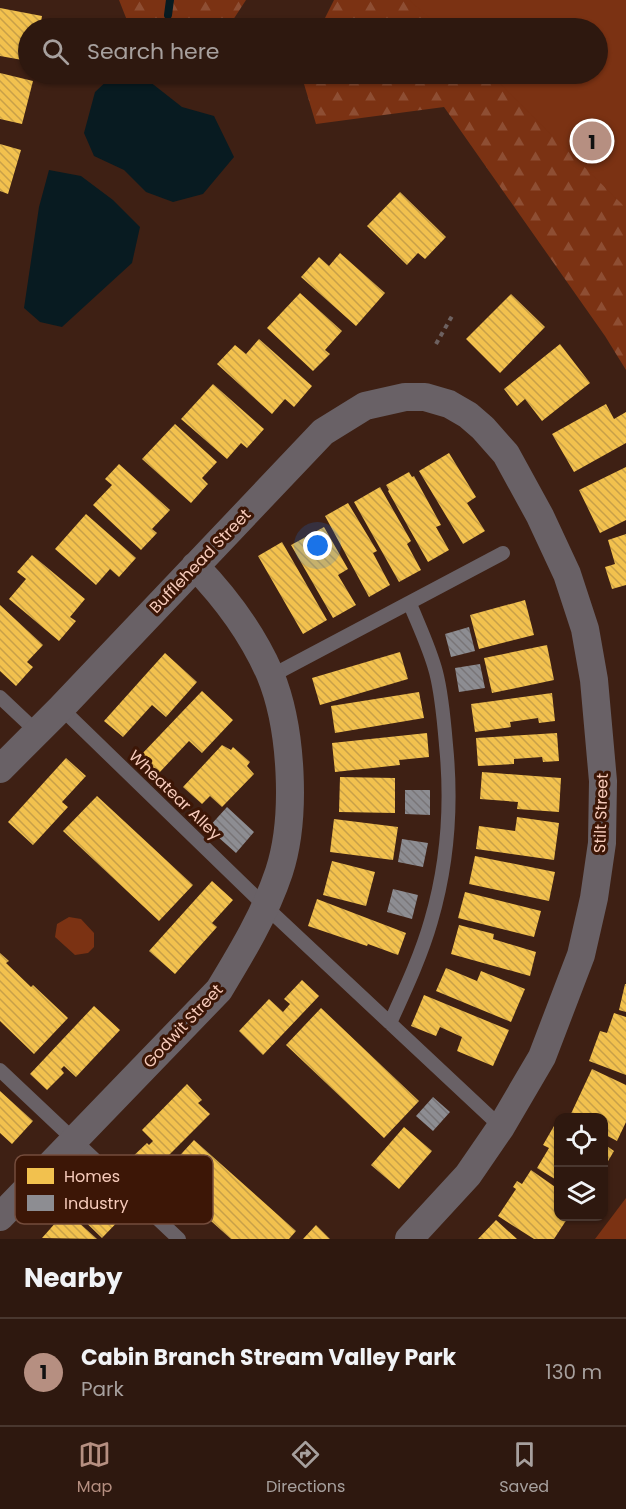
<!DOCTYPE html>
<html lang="en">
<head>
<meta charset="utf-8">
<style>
  :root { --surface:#2e180f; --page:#362118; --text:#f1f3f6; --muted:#a7a09e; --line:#49372f; --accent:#b68f81 }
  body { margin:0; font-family:Poppins,sans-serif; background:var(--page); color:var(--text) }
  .controls { position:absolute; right:18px; bottom:18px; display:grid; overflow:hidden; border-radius:12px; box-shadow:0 2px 4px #0004 }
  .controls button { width:54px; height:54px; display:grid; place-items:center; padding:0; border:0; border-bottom:2px solid var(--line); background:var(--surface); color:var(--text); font:30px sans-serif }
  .you { position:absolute; left:318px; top:546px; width:21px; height:21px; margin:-15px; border:4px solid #fff; border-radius:50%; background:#1a73e8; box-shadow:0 0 0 9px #1a73e833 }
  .badge { display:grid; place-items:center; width:39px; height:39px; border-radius:50%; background:var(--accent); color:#111; font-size:20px; font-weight:700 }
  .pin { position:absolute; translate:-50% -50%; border:3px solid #fff; box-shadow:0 2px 6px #0006 }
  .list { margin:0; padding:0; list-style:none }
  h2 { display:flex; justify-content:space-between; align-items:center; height:78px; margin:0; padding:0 24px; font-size:26px }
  h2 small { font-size:20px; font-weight:400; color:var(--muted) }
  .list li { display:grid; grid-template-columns:39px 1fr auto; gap:18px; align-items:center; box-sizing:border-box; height:108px; padding:0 24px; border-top:2px solid var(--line) }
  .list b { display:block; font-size:22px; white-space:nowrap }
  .list p { margin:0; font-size:20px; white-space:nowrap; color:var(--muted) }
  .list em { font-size:20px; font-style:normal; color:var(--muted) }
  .icon { flex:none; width:33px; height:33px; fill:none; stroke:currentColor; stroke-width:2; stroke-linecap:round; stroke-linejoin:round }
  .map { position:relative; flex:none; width:626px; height:1239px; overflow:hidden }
  .search { position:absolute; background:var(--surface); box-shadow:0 2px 4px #0004; left:18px; right:18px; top:18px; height:66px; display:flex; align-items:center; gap:15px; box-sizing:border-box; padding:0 21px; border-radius:33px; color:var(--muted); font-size:22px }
  .sheet { height:186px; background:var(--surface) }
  nav { display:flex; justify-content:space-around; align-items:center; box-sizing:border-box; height:84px; border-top:2px solid var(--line); background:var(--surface); font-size:16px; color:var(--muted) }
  nav a { display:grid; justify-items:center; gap:3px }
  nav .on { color:var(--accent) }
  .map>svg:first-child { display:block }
</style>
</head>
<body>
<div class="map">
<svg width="626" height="1239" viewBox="0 0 626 1239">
  <defs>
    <pattern id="forest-firs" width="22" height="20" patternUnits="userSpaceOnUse" patternTransform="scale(1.5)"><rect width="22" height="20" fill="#7b3213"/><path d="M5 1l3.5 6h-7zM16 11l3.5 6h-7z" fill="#8e4e33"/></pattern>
    <pattern id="homes-back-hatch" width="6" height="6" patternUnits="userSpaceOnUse" patternTransform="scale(1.5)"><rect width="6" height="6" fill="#f2c14e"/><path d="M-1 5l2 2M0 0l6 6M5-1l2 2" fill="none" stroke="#c8a048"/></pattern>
    <pattern id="industry-back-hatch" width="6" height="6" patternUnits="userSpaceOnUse" patternTransform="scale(1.5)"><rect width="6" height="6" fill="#8d8d92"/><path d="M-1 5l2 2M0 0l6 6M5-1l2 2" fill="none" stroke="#797577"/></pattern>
  </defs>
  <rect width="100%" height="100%" fill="#3e2014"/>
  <path fill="url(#forest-firs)" d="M119,0H246L231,23L206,28H130Z
    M334,0H626V370L605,336L444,107L316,124L301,74H598V28H320Z"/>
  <path fill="#7b3213" d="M409,0H626V208L490,74H598V28H441Z
    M69,917L81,919L94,933V947L88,953L75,955L55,937L57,924Z
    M626,1198V1239H595Z"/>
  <path fill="#081b21" d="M140,74L182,107L214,116L234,157L203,194L173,202L146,192L124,170L94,156L84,133L95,92L111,77Z
    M49,170L81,176L113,200L140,227L132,263L62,327L40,322L24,308L39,207Z"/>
  <path fill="url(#homes-back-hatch)" d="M0,8L42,16L40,28H28V61L0,56Z
    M0,73L33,81L22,124L0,119Z
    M0,144L21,150L8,194L0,191Z
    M400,192L446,237L425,259L418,253L407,265L367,226Z
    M340,253L385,293L356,326L301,277L319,257L329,266Z
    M300,293L342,331L325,350L330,354L313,371L267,328Z
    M511,294L545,327L500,373L466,339Z
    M259,339L312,386L294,407L285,399L272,414L217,364L235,345L246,354Z
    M560,344L590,383L542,421L525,399L517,406L504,389Z
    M213,384L264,429L247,448L241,443L227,459L181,419Z
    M606,404L614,419L626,412V443L574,472L552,434Z
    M175,424L217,462L202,478L208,484L191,503L142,459Z
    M449,453L476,497L467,503L485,531L463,544L419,471Z
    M119,464L170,510L152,529L157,533L141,550L93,505L112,485L105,479Z
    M626,467V520L600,533L579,490Z
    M409,472L412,477L414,476L441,525L436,527L449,550L428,562L388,491L389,490L386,485Z
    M380,487L411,541L407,544L421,570L399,582L354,502Z
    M348,503L377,551L373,553L390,585L369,597L325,516Z
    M86,514L136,558L119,577L110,569L96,585L55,549Z
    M324,527L348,569L338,575L356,605L333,618L291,545Z
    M626,534V585L612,589L605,567L615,564L608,540Z
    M282,542L327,620L303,634L258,556Z
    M32,555L85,599L70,617L76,621L59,641L9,599L26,579L17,572Z
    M525,600L534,635L479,649L470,615Z
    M0,605L43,645L27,662L33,667L16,686L0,671Z
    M547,645L554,680L492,693L484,658Z
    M400,652L408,679L320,705L312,678Z
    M165,653L197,682L166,717L152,705L123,737L104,721Z
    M202,691L233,720L202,753L189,741L159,773L140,756Z
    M419,692L424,718L335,733L331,706Z
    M552,693L555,721L539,723L538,718L510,722L511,727L475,732L471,704Z
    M427,733L429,757L399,760L400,765L335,772L332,743Z
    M557,733L559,761L543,762L542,757L514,759V764L478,766L476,738Z
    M222,745L231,750L233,747L250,762L247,766L254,774L222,807L210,796L202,804L183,787Z
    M66,758L86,776L62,802L68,807L33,845L8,822Z
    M482,772L561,778L559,812L517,809L518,802L480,799Z
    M340,777L395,778V813L339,812Z
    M97,796L193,885L159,921L63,831Z
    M517,817L559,823L554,860L476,849L479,826L515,831Z
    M334,819L398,827L393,860L330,852Z
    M475,856L555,872L549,901L469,884Z
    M332,861L375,872L366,906L323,895Z
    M212,881L233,900L212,923L217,927L175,974L149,951Z
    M465,892L541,911L534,937L458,918Z
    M317,899L406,933L398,955L368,944L367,946L308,926Z
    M459,925L494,934L493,939L536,952L530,976L451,954Z
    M0,953L9,961L6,963L31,987L33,985L68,1018L34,1054L0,1021Z
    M446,968L477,981L481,971L525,989L511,1022L436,991Z
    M302,980L319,996L263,1055L239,1031L269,999L283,1012L290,1004L284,999Z
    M625,984H626V1012L619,1010Z
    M424,995L509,1030L493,1066L457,1051L462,1037L440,1027L436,1036L411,1026Z
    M94,1006L120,1030L76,1077L64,1066L61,1069L64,1073L47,1090L30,1074Z
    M321,1008L419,1101L384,1138L286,1045Z
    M614,1013L626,1017V1075L589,1061L600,1031L607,1033Z
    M592,1069L626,1085V1122L617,1141L604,1134V1118H569Z
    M187,1084L202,1100L198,1103L210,1114L146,1178L128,1161L147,1143L149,1145L153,1141L142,1130Z
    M0,1091L33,1121L12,1144L0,1133Z
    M558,1119V1181L537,1168L549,1148L543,1145Z
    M404,1127L432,1151L399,1189L371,1165Z
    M194,1140L296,1231L289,1239H231L161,1176Z
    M604,1144L614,1151L604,1168Z
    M531,1170L558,1189V1216H569L554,1239H534L498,1216L516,1189L513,1187L517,1181L522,1184Z
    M95,1181L127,1212L102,1238L70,1207Z
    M66,1211L97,1239L42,1238Z
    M496,1220L517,1239H478Z
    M316,1225L330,1239H303Z"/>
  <path fill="url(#industry-back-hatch)" d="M469,627L475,651L451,657L445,634Z
    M480,664L485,688L459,692L455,668Z
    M405,790H430V815L405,814Z
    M227,807L254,832L236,853L208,828Z
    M402,839L428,843L423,867L398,862Z
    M393,889L418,895L412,919L387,912Z
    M433,1097L450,1112L433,1131L416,1116Z"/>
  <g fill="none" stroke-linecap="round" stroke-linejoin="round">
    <path stroke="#081b21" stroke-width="8" d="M168,15L170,0"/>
    <path stroke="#6d6160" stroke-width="4" stroke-dasharray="4.5 4.5" stroke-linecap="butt" d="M436,344L452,316"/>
    <path stroke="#696166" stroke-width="14" d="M271,676L503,553
      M0,697L36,731
      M61,708L266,907L501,1127
      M390,1023C405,990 421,956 431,921C448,863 452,805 446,745C444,721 442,695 436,672C430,649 419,626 410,604
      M0,1070L179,1239"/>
    <path stroke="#696166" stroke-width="28" d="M0,769L61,708L323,432L365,406L405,397H425L449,404L468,415L483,428L506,454L540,516L567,574L585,629L594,680L603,781L602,843L594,898L581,955L542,1057L501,1127L468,1175L409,1239
      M0,1217L219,990C242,952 265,914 279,872C297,817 292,727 270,674C252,633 226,598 195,566"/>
  </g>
  <g text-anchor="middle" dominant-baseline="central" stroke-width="6" stroke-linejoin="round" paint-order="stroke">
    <g font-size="16" fill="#f7cbbb" stroke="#3c1606">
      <text transform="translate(200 561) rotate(-46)">Bufflehead Street</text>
      <text transform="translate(175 795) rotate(44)">Wheatear Alley</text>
      <text transform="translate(601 813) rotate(-88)">Stilt Street</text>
      <text transform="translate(183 1026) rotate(-47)">Godwit Street</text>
    </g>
  </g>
  <rect x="15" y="1155" width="198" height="69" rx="9" fill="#3c1606" stroke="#744c3c" stroke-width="1.5"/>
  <rect x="27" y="1168" width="27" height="16" fill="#f2c14e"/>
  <rect x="27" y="1195" width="27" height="16" fill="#8d8d92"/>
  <g font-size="16" fill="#f7cbbb">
    <text x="64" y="1182">Homes</text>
    <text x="64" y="1209">Industry</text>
  </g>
</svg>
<div class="controls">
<button><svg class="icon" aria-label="locate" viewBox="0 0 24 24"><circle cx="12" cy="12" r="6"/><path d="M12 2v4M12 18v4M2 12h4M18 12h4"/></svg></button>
<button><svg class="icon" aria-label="layers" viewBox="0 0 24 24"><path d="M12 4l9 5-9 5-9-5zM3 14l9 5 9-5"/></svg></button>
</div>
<div class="you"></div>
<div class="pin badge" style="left:592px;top:141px">1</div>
<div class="search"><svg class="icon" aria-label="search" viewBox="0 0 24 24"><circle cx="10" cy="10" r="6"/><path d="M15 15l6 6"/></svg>Search here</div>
</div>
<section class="sheet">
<h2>Nearby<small></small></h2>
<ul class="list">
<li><span class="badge">1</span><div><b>Cabin Branch Stream Valley Park</b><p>Park</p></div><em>130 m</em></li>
</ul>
</section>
<nav>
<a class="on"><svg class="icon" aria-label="map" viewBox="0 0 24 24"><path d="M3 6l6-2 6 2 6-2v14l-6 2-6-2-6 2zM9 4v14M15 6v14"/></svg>Map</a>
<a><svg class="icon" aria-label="directions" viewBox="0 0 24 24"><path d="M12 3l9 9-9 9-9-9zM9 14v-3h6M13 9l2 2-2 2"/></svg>Directions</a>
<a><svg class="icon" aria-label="saved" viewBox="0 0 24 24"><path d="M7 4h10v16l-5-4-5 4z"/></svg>Saved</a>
</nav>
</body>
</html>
